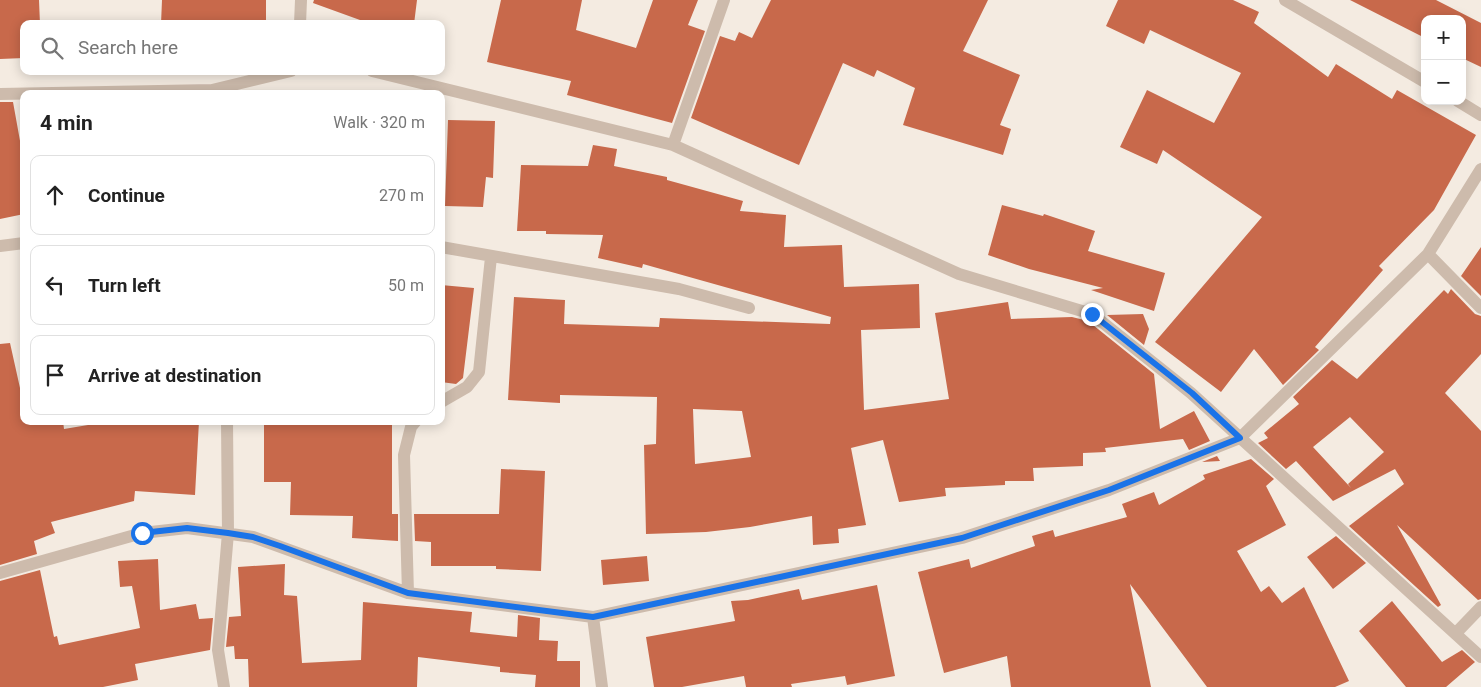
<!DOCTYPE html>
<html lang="en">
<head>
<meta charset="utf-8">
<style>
  :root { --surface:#fff; --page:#f2f2f2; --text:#222; --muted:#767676; --line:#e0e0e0 }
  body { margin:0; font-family:Roboto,sans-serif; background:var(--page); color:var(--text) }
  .controls { position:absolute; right:15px; top:15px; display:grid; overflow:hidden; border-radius:10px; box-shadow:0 2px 12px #0003 }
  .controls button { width:45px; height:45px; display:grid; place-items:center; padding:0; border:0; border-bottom:1px solid var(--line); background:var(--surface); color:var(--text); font:25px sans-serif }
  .stop { position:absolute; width:15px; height:15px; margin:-11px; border:4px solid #1a73e8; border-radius:50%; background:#fff }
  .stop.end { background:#1a73e8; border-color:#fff; box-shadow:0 1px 5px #0008 }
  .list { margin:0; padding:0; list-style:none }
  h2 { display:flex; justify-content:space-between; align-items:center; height:65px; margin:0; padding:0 20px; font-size:21px }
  h2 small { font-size:16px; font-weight:400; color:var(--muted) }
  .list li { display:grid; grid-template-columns:32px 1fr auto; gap:15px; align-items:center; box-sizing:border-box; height:80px; margin:0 10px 10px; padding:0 10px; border:1px solid var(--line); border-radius:10px }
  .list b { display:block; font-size:19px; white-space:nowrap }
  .list em { font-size:16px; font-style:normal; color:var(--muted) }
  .icon { flex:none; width:28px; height:28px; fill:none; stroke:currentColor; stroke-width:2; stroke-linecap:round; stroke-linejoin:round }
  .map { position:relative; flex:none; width:1481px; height:687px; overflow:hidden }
  .search { position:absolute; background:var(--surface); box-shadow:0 2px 12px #0003; left:20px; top:20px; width:425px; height:55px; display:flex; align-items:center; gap:12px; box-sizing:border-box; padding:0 18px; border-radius:10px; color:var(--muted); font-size:19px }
  .panel { position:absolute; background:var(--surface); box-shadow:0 2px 12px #0003; left:20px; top:90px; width:425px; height:335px; border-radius:10px }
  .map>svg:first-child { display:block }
</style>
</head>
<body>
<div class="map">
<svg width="1481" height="687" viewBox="0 0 1481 687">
  <rect width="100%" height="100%" fill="#f4ebe1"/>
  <path fill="#c8694b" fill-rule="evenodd" d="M0,0H39L40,24H24V58L0,59Z
    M162,0H266V24H161Z
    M314,0H417L414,24H371L313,3Z
    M501,0H582L576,30L636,48L653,0H698L688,25L705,31L672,123L567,95L571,81L487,62Z
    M771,0H988L963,51L1020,75L1000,125L1011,129L1003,155L903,125L915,88L877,70L874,77L843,63L799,165L691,118L720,36L735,41L739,32L752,38Z
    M1118,0H1233L1259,12L1254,23L1328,77L1336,64L1392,99L1397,90L1476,135L1434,210L1379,266L1383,270L1315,347L1319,350L1283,385L1254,349L1221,392L1155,342L1262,217L1163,150L1157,164L1120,147L1147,90L1214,123L1241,73L1150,30L1144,44L1106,26Z
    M1350,0H1436L1481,23V67L1462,58V19H1425V38Z
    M0,102H13L24,163V214L0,219Z
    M448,120L495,121L493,178L486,177L483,207L445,206Z
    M593,145L617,149L614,166L667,177V180L743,201L740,211L786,215L784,247L842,245L844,287L919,284L920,328L861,330L864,410L949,399L935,313L1008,302L1011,319L1072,317L1088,321L1154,374L1160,429L1194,411L1210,441L1189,450L1183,439L1105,448L1106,452L1083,453V466L1033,468L1034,481H1005V485L945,488L946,496L899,502L883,440L851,448L866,525L838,529L839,543L813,545L812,516L750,527L706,532L646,534L644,445L656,444L657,397L560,395V403L508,400L514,297L565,300L564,324L659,327L660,318L830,324L831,317L643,264L642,268L598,258L603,235L546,234V231H517L521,165L588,166ZM693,409L742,411L751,457L695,464Z
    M1002,205L1043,216L1044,214L1095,231L1088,251L1165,273L1154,311L1091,290L1103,288L1029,269L988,255Z
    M1481,247V296L1461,276Z
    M441,285L474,288L463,378L456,384L441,382Z
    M1451,289L1475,314L1481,316V354L1445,393L1481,431V599L1478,600L1397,525L1441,605L1438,607L1349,526L1404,484L1395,469L1333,501L1296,461L1286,469L1258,443L1268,438L1264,433L1299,404L1293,397L1332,360L1357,379L1444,290L1448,294ZM1350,417L1384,452L1348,484L1351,488L1313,447Z
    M1143,314L1149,329L1144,345L1107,315Z
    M10,343L24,406V421H63L64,429L112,421H199L195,495L135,491L134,501L51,522L55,533L34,541L37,554L0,565V344Z
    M264,421H392V514H398V541L352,538L353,516L290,515L291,482H264Z
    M1217,456L1220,461L1202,462Z
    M1251,459L1274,479L1266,486L1286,525L1237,551L1261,592L1269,586L1282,603L1304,587L1349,681L1335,687H1207L1130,584L1151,687H1011L1007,656L944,673L918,572L969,559L971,568L1035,546L1032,536L1053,530L1055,537L1127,517L1122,504L1154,492L1159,505L1205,479L1203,475Z
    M501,469L545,471L541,571L496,569V566H431V542L415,541L414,514H499Z
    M1336,536L1366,563L1333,589L1307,557Z
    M647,556L649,581L603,585L601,560Z
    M158,559L160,610L196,604L199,619L213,618L210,650L135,664L138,680L103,687H0V581L40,570L54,637L57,636L59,645L140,628L132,586L120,587L118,561Z
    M285,564L284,595L297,596L302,663L361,660L363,602L472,612L470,632L517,637L518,615L540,618L539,640L558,641L557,661H580V687H535L536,675L500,672V667L418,657L417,687H249L248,659H235L234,646L226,647L229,617L241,616L238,567Z
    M877,585L895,676L847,685L845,676L791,684L792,687H746L744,676L682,687H654L646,637L735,621L731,601L748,600L799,589L802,600Z
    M1392,601L1442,662L1462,650L1475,662L1446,687H1406L1359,631Z"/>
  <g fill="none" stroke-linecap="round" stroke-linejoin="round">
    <path stroke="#cdbbac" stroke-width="12" d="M1285,0L1425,82
      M300,24L301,0
      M372,71L673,145L959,274L1092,314L1191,393L1481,657
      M0,94L212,90L291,71
      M1458,101L1481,115
      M673,145L724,0
      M0,246L24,243
      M441,247L679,289L749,308
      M1428,254L1481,308
      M441,402L467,387L479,372L491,257
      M0,573L142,533L187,528L253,537L408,593L593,617L962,538L1109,490L1240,438L1428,254L1481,169
      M408,593L404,455L411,427L416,421
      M593,617L602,687
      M1456,633L1481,607
      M224,687L218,650L228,533L227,421"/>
  </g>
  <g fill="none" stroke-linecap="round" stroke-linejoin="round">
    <path stroke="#1a73e8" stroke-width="6" d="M142,533L187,528L228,533L253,537L280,546L408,593L593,617L962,538L1109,490L1240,438L1192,393L1092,314"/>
  </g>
</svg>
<div class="controls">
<button>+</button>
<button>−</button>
</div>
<div class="stop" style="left:142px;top:533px"></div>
<div class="stop end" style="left:1092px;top:314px"></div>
<div class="search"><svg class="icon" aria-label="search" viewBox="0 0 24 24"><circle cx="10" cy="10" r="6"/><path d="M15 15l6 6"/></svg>Search here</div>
<section class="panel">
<h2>4 min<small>Walk · 320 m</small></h2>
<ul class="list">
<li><svg class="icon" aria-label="ahead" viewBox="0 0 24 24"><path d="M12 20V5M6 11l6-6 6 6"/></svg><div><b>Continue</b></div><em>270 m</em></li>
<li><svg class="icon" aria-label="left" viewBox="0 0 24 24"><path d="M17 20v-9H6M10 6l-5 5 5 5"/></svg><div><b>Turn left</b></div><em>50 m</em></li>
<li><svg class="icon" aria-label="arrive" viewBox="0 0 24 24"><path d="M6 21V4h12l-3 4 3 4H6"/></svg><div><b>Arrive at destination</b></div></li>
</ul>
</section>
</div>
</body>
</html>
